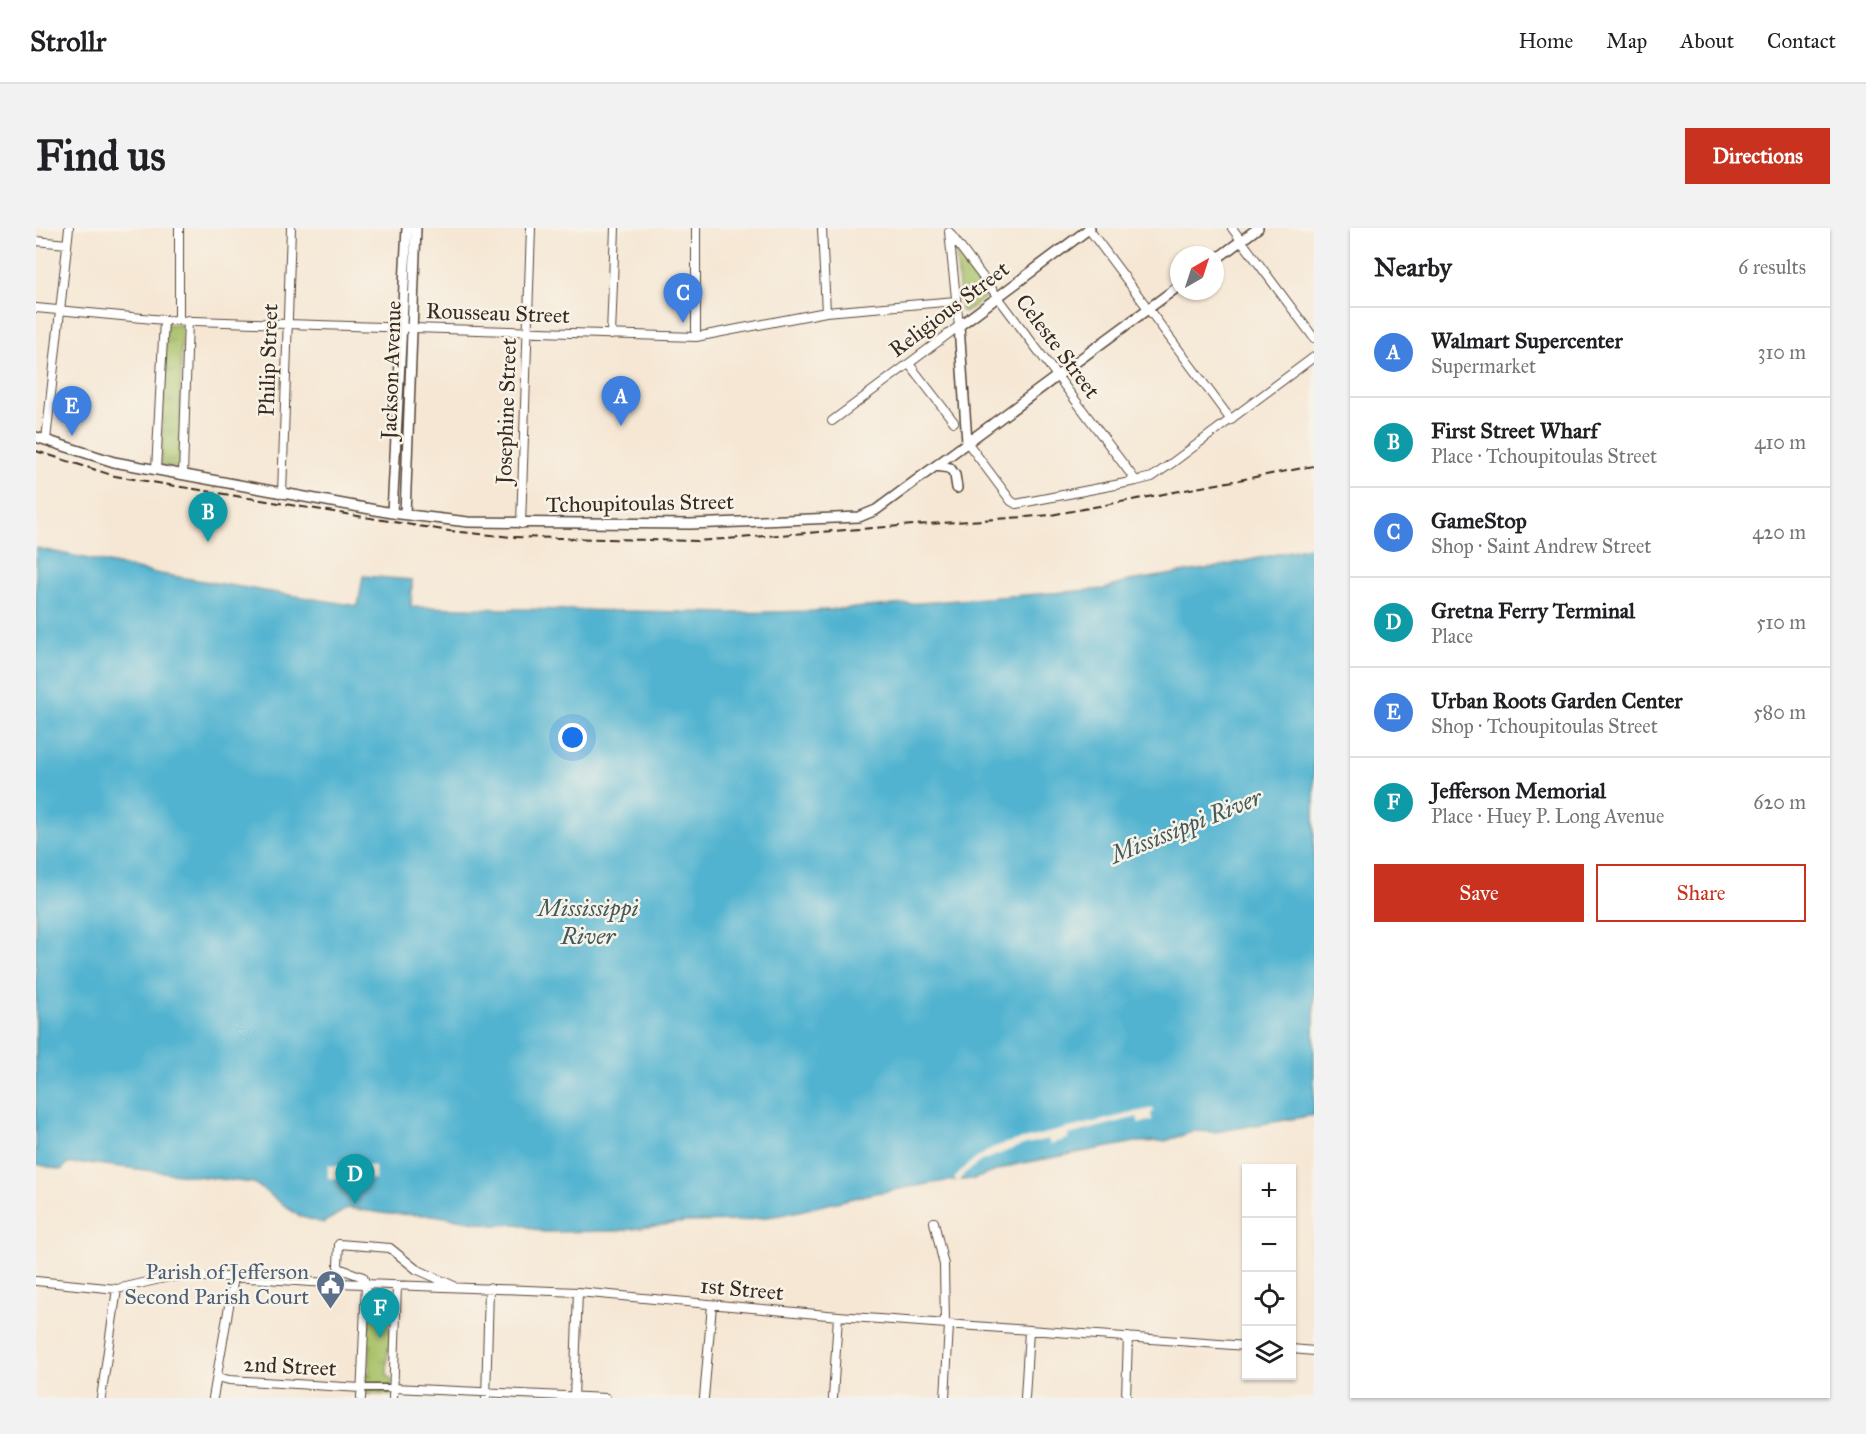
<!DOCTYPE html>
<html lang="en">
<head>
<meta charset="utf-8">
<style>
  :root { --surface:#fff; --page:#f2f2f2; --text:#202124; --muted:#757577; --line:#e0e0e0; --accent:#c8321e }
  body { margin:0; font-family:"IM FELL Great Primer",serif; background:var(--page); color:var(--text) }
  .controls { position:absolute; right:18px; bottom:18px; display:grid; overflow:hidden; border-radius:0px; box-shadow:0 2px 4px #0004 }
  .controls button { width:54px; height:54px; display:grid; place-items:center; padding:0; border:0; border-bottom:2px solid var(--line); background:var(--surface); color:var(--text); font:30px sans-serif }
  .compass { position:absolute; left:1134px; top:18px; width:54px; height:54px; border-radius:50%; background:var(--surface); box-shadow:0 2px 4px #0004; rotate:39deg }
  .you { position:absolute; left:537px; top:510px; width:21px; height:21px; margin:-15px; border:4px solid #fff; border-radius:50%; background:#1a73e8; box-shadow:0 0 0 9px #1a73e833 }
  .badge { display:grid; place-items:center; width:39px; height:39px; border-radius:50%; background:var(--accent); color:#fff; font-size:20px; font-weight:700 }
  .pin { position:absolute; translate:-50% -50px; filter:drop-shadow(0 2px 3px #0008) }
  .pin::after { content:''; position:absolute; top:32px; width:21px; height:18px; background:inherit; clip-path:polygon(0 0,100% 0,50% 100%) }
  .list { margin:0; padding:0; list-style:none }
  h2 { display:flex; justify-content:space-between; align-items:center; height:78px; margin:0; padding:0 24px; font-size:26px }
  h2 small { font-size:20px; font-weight:400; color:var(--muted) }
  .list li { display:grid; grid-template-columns:39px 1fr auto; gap:18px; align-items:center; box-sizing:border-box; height:90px; padding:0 24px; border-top:2px solid var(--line) }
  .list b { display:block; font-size:22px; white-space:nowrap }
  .list p { margin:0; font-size:20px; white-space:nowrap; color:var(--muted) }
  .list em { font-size:20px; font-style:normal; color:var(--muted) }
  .actions { display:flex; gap:12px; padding:18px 24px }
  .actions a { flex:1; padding:14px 0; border:2px solid var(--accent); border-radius:0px; text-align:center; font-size:21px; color:var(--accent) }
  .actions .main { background:var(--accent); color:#fff }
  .icon { flex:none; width:33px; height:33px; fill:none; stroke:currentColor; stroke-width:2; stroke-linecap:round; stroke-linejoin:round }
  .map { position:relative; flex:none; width:1278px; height:1170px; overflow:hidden; border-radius:0px }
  header { display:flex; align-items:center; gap:36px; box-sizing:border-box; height:84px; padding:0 30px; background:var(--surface); border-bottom:2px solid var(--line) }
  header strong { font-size:28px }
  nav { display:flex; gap:33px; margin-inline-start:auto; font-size:21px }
  .intro { display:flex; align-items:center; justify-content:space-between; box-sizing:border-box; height:144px; padding:0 36px }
  h1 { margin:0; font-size:42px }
  .button { padding:15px 27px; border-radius:0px; background:var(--accent); color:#fff; font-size:21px; font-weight:700 }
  main { display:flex; gap:36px; padding:0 36px }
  aside { flex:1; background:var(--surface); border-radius:0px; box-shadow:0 2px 4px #0004 }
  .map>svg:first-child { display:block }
</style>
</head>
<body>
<header>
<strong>Strollr</strong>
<nav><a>Home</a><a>Map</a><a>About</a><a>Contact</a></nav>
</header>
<div class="intro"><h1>Find us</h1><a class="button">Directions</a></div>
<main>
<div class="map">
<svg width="1278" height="1170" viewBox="0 0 1278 1170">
  <defs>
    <pattern id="park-tufts" width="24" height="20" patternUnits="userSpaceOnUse" patternTransform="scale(1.5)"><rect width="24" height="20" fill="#a8c167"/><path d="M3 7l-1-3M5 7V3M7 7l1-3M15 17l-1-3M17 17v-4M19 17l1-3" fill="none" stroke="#8a9d54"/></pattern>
  </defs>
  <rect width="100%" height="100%" fill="#f7f3e8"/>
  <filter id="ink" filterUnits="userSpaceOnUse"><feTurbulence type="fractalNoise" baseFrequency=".0167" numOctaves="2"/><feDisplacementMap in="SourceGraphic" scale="12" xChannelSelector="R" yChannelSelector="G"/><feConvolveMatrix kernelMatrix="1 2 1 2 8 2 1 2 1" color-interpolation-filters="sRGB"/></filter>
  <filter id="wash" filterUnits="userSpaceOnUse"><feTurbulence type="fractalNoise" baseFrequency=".008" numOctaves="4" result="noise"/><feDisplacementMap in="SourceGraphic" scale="24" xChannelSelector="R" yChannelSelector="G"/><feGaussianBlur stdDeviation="1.35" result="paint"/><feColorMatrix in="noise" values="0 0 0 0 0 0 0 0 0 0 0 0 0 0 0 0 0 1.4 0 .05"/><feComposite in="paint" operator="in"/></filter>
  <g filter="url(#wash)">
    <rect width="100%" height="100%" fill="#f6e7d4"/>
    <path fill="#a8c167" stroke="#727642" stroke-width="1.5" d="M924,23L925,28L944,54L946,53L952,62L950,64L952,67L929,84L925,82L920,25Z"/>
    <path fill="url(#park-tufts)" stroke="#727642" stroke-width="1.5" d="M130,96L146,97L143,240L125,237Z
      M343,1059H348L357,1067L359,1077L354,1073L353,1101L358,1107L357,1124L352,1120L351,1146L356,1152L355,1167L329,1166L328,1143L333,1148L334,1118L330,1113V1094L334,1098L336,1076L331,1071C331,1063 336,1061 343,1059Z"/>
    <path fill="#51b3d0" stroke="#466e77" stroke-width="1.5" d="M1278,318V887L1179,904L1159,903L1129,913L1099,914L977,937L938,951L909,953L834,966L750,986L705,993L649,994L581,1003L507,1004L483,996L459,997L397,987L353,986L312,980L287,995L263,988L218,955L52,935L31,936L25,942L0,936V320L124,346L322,378L327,348L376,352L375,379L698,385L777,383L1068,361L1093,353L1182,339Z"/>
    <path fill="#f6e7d4" d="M1117,880L1118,884L1115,885L1116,892L1103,896L1101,889L1032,907V911L1014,916L1012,911L987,917L945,933L929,945L922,954L918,951L931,937L956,920L970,915Z
      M292,938H339V951L292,950Z"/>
  </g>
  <g filter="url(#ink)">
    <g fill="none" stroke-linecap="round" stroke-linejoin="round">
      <defs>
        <path id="pedestrian" d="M325,1160H358"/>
        <path id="minor" d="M660,0V109
          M786,0L790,84
          M1052,0L1195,192
          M1196,0L1278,110
          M913,4L1100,253
          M0,13L31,16
          M0,80L128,92L660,109L790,84L920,73
          M143,92V0
          M575,107L579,0
          M873,136L918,194
          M796,193L923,98L913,4
          M10,212L33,0
          M931,214L975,273L980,276L1100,253L1116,249L1136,235L1278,129
          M120,242L128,92
          M147,247L152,92
          M246,266L255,0
          M485,296L495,0
          M898,994L908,1037L909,1096
          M0,1053L81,1061L133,1049H198L275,1054L542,1064L802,1088L1210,1118
          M330,1056L327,1049L305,1041L302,1038L303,1016L354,1020L380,1041L416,1057
          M1256,1121L1278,1123
          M182,1149L193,1152L325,1160
          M358,1160L570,1170
          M65,1170L81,1061
          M177,1170L198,1049
          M325,1170L330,1056
          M357,1170L361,1057
          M450,1170L453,1060
          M538,1170L542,1064
          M668,1170L676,1077
          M797,1170L802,1088
          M909,1170L913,1097
          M989,1170L993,1103
          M1090,1170L1092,1109"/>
        <path id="tertiary" d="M1179,32L1222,0
          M0,209L78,234L356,285L432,294L654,296L823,289L840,282L1143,58
          M931,214L923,98L1054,0
          M900,238L914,240L919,247L921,260
          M356,285L371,0
          M369,286L380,0"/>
      </defs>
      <use href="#pedestrian" stroke="#574639" stroke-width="9"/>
      <use href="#minor" stroke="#574639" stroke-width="10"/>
      <use href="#tertiary" stroke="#574639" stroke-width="12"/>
      <use href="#pedestrian" stroke="#fff" stroke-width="6"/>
      <use href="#minor" stroke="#fff" stroke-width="8"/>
      <use href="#tertiary" stroke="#fff" stroke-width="9"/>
      <path stroke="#3b2a1e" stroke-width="2" stroke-dasharray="9 4.5" stroke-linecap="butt" d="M0,223L79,248L413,303L476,309L661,313L1015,287L1278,238"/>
    </g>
  </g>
  <defs>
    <symbol id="civic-pin" viewBox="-11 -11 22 30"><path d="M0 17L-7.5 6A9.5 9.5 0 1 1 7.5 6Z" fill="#5c6f8a" stroke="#f7f3e8"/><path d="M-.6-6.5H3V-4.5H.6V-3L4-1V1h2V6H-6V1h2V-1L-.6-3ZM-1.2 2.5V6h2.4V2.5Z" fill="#fff"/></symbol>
  </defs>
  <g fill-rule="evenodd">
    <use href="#civic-pin" x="278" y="1040" width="33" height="45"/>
  </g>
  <g text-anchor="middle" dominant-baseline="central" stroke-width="5" stroke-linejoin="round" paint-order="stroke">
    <g font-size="22" fill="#3b2a1e" stroke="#f7f3e8">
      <text transform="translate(913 81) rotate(-37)">Religious Street</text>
      <text transform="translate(462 85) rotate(2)">Rousseau Street</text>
      <text transform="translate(1022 118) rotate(53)">Celeste Street</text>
      <text transform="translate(232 132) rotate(-88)">Philip Street</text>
      <text transform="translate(355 142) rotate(-88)">Jackson Avenue</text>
      <text transform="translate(470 183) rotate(-88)">Josephine Street</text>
      <text transform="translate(604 275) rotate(-1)">Tchoupitoulas Street</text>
      <text transform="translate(706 1061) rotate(5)">1st Street</text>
      <text transform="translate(254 1138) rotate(3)">2nd Street</text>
    </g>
    <g font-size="22" fill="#4e5e75" stroke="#f7f3e8" text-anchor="end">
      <text x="273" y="1043">Parish of Jefferson<tspan x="273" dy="25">Second Parish Court</tspan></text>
    </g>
    <g font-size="24" font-style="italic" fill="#435a5c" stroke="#f7f3e8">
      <text transform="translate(1150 598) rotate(-22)">Mississippi River</text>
      <text x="552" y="680">Mississippi<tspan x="552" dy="28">River</tspan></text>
    </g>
  </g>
</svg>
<div class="controls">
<button>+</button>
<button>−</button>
<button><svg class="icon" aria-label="locate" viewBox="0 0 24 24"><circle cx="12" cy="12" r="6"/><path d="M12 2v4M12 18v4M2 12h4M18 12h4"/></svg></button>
<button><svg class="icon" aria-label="layers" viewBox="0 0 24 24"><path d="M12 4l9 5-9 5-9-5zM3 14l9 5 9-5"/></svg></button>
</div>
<svg class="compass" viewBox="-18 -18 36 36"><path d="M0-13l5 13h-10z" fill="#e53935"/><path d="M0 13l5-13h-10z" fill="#757577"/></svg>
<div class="you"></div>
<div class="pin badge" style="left:585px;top:198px;background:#3f7fe0">A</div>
<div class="pin badge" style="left:172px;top:314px;background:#0f9aa8">B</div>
<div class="pin badge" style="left:647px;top:95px;background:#3f7fe0">C</div>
<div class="pin badge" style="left:319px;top:976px;background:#0f9aa8">D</div>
<div class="pin badge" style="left:36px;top:208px;background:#3f7fe0">E</div>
<div class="pin badge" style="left:344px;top:1110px;background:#0f9aa8">F</div>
</div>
<aside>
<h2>Nearby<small>6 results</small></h2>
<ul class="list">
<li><span class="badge" style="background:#3f7fe0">A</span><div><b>Walmart Supercenter</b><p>Supermarket</p></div><em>310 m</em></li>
<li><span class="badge" style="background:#0f9aa8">B</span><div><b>First Street Wharf</b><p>Place · Tchoupitoulas Street</p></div><em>410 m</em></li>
<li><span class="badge" style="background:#3f7fe0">C</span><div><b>GameStop</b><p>Shop · Saint Andrew Street</p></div><em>420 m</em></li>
<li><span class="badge" style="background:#0f9aa8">D</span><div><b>Gretna Ferry Terminal</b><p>Place</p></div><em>510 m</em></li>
<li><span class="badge" style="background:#3f7fe0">E</span><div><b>Urban Roots Garden Center</b><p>Shop · Tchoupitoulas Street</p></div><em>580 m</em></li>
<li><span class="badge" style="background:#0f9aa8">F</span><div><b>Jefferson Memorial</b><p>Place · Huey P. Long Avenue</p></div><em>620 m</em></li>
</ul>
<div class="actions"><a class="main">Save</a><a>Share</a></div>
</aside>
</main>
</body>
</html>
